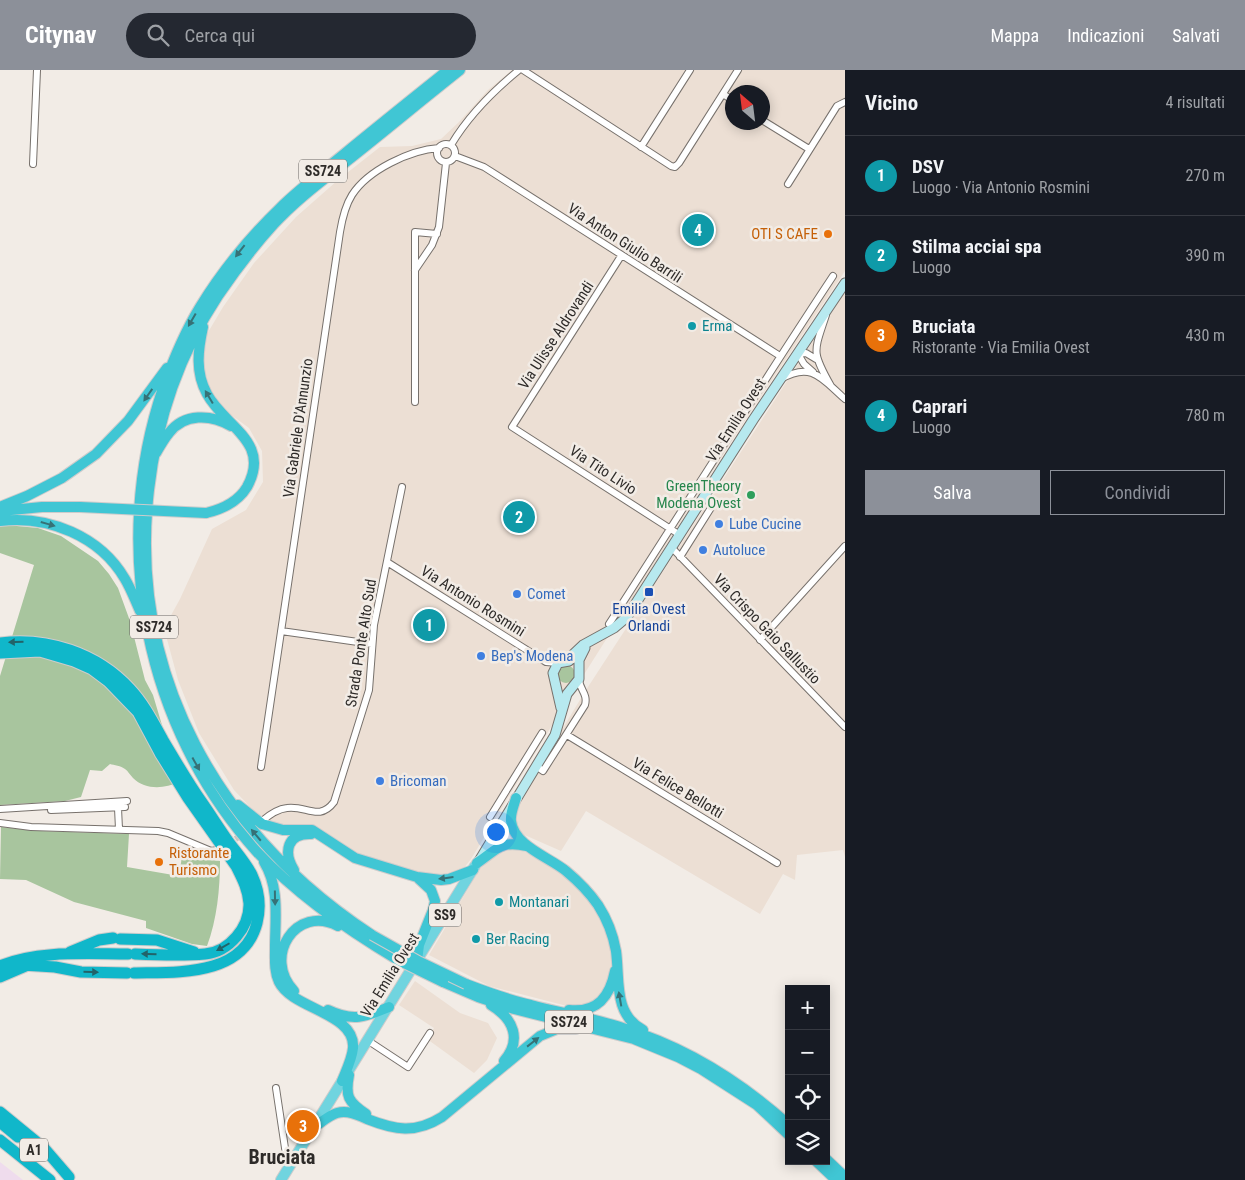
<!DOCTYPE html>
<html lang="it">
<head>
<meta charset="utf-8">
<style>
  :root { --surface:#171b24; --page:#242831; --text:#f1f3f6; --muted:#9ea1a6; --line:#363941; --accent:#8c9099 }
  body { margin:0; font-family:"Roboto Condensed",sans-serif; background:var(--page); color:var(--text) }
  .controls { position:absolute; right:15px; bottom:15px; display:grid; overflow:hidden; border-radius:0px; box-shadow:0 2px 12px #0003 }
  .controls button { width:45px; height:45px; display:grid; place-items:center; padding:0; border:0; border-bottom:1px solid var(--line); background:var(--surface); color:var(--text); font:25px sans-serif }
  .compass { position:absolute; left:725px; top:15px; width:45px; height:45px; border-radius:50%; background:var(--surface); box-shadow:0 2px 12px #0003; rotate:332deg }
  .you { position:absolute; left:495px; top:761px; width:18px; height:18px; margin:-12px; border:4px solid #fff; border-radius:50%; background:#1a73e8; box-shadow:0 0 0 8px #1a73e833 }
  .badge { display:grid; place-items:center; width:32px; height:32px; border-radius:50%; background:var(--accent); color:#fff; font-size:16px; font-weight:700 }
  .pin { position:absolute; translate:-50% -50%; border:2px solid #fff; box-shadow:0 1px 5px #0006 }
  .list { margin:0; padding:0; list-style:none }
  h2 { display:flex; justify-content:space-between; align-items:center; height:65px; margin:0; padding:0 20px; font-size:21px }
  h2 small { font-size:16px; font-weight:400; color:var(--muted) }
  .list li { display:grid; grid-template-columns:32px 1fr auto; gap:15px; align-items:center; box-sizing:border-box; height:80px; padding:0 20px; border-top:1px solid var(--line) }
  .list b { display:block; font-size:19px; white-space:nowrap }
  .list p { margin:0; font-size:16px; white-space:nowrap; color:var(--muted) }
  .list em { font-size:16px; font-style:normal; color:var(--muted) }
  .actions { display:flex; gap:10px; padding:15px 20px }
  .actions a { flex:1; padding:11px 0; border:1px solid var(--accent); border-radius:0px; text-align:center; font-size:18px; color:var(--accent) }
  .actions .main { background:var(--accent); color:#fff }
  .icon { flex:none; width:28px; height:28px; fill:none; stroke:currentColor; stroke-width:2; stroke-linecap:round; stroke-linejoin:round }
  .map { position:relative; flex:none; width:845px; height:1110px; overflow:hidden }
  header { display:flex; align-items:center; gap:30px; box-sizing:border-box; height:70px; padding:0 25px; background:var(--accent); color:#fff }
  header strong { font-size:24px }
  nav { display:flex; gap:28px; margin-inline-start:auto; font-size:18px }
  .search { width:350px; height:45px; background:var(--page); display:flex; align-items:center; gap:12px; box-sizing:border-box; padding:0 18px; border-radius:28px; color:var(--muted); font-size:19px }
  main { display:flex }
  aside { flex:1; background:var(--surface) }
  .map>svg:first-child { display:block }
</style>
</head>
<body>
<header>
<strong>Citynav</strong>
<div class="search"><svg class="icon" aria-label="search" viewBox="0 0 24 24"><circle cx="10" cy="10" r="6"/><path d="M15 15l6 6"/></svg>Cerca qui</div>
<nav><a>Mappa</a><a>Indicazioni</a><a>Salvati</a></nav>
</header>
<main>
<div class="map">
<svg width="845" height="1110" viewBox="0 0 845 1110">
  <rect width="100%" height="100%" fill="#f2ece6"/>
  <path fill="#efdced" d="M0,1092L23,1110H0Z"/>
  <path fill="#ecdfd4" fill-rule="evenodd" d="M512,0H845V201L744,352L557,647L471,789L464,798L455,804L440,807L390,795L353,784L336,774L268,751L254,741L234,720L199,663L178,610L164,558L180,529L212,459L246,440L263,412L262,381L249,358L230,344L212,324L203,296L207,264L223,237L254,193L296,147L338,110L380,77L412,76L441,69L459,52L488,20ZM732,22H762V52H732Z
    M845,222V787L843,780L797,785L795,810L783,804L760,844L586,741L561,781L520,763L516,756L514,744L524,722L586,620Z
    M516,777L557,799L573,812L590,832L603,852L610,875L612,900L606,918L600,927L588,935L567,936L489,916L429,885L487,787L496,780Z
    M415,911L460,943L488,953L497,968L487,990L474,1003L427,969L434,958L399,935Z"/>
  <path fill="#a8c59e" d="M6,455L38,458L61,466L98,491L109,504L118,518L130,551L145,610L153,625L179,712C164,719 145,720 133,708C130,705 128,701 125,699C121,696 114,695 110,694L102,701L90,700L81,727L65,731L0,735V606L34,495L0,483V456Z
    M557 604a9 9 0 1 1 18 0a9 9 0 1 1-18 0Z
    M1,757L40,761L129,764L127,797L179,806L182,786L220,791C220,818 217,850 207,876L192,874L146,858V851L74,832L26,810L0,809Z"/>
  <g fill="none" stroke-linecap="round" stroke-linejoin="round">
    <path stroke="#cbc5c0" stroke-width="6" stroke-dasharray="6 3" stroke-linecap="butt" d="M228,774L255,756"/>
    <defs>
      <path id="minor" d="M523,0L671,96L675,97L679,93L738,0
        M723,24L732,30
        M762,50L809,79
        M437 83a9 9 0 1 1 18 0a9 9 0 1 1-18 0Z
        M451,75C469,45 492,22 519,0
        M641,77L690,0
        M455,86L484,97L780,286
        M33,94L37,0
        M788,114L837,36L845,32
        M621,186L512,357L680,465
        M415,200L432,175L439,157L446,93
        M826,245C814,282 811,281 831,316
        M813,302L804,294L798,284L806,283L816,289
        M781,309C812,291 822,309 845,329
        M415,332V162L437,164
        M672,478L845,657
        M680,487L714,433
        M387,492L546,592L558,593
        M609,554C684,438 757,321 833,206
        M281,561L372,574
        M760,570L845,476
        M567,665L777,793
        M536,696L543,701L585,635C588,624 580,620 579,610
        M261,697L340,162C342,150 345,136 352,125C368,100 410,80 439,78
        M118,738L119,759
        M0,739L127,731
        M51,740L125,737
        M490,747L542,663
        M262,751C269,745 277,739 287,738C306,735 319,752 334,732L369,620L374,555L402,417
        M0,753L31,757L158,761L168,763L211,781L218,780
        M367,970L408,997L430,963
        M276,1018L288,1098"/>
      <path id="secondary" d="M566,591L583,575L614,558L627,547L753,350L845,213
        M561,638L553,603L558,593L569,591
        M479,791L555,665L567,624L579,609V590L585,578"/>
      <path id="primary" d="M281,1110L475,796"/>
      <path id="trunk" d="M203,257C198,280 195,302 207,324C224,356 272,372 247,417C238,432 223,439 206,443
        M156,383C160,376 164,369 169,363C184,343 211,344 231,356
        M0,437L27,426L62,408L96,384L128,351L167,298
        M1,441L42,437H80
        M0,451C48,445 100,466 125,509C131,519 135,530 140,541
        M516,728C514,735 510,744 511,751C514,776 549,787 566,801C578,811 589,822 598,835C607,849 613,864 616,881C620,910 613,944 643,960
        M238,735L262,754L283,760H312L355,788L417,807L441,810L449,809L473,800
        M264,792C280,818 275,849 275,878C275,890 274,901 279,912C292,939 356,943 353,978C352,989 346,1001 342,1011
        M477,793C498,779 500,770 527,776
        M294,800C283,782 287,763 311,764
        M372,865C219,764 128,606 149,420C157,350 179,285 218,226C235,201 254,176 274,154C296,130 322,111 347,91C385,61 422,30 460,0
        M398,890C349,861 296,824 257,782C145,658 109,476 163,318C173,290 184,263 200,237C222,201 249,168 280,138C300,118 322,102 344,84C378,56 413,28 448,0
        M417,891L419,875L433,840L435,831L431,820L417,807
        M443,912L478,927L514,939L634,969L678,987L701,999L757,1035L789,1065
        M466,914C487,922 509,930 531,935C561,943 593,948 623,958C686,977 740,1011 789,1055
        M294,921C262,887 296,834 338,856
        M491,935C514,949 522,970 504,991
        M328,940C353,952 365,947 389,937
        M569,940C598,943 610,926 615,901
        M349,1005C345,1026 348,1032 366,1044
        M317,1055C323,1051 330,1045 337,1043C348,1040 358,1045 367,1049C395,1060 415,1064 442,1047L540,966L557,959H576
        M826,1089L845,1107
        M816,1091L836,1110"/>
      <path id="motorway" d="M0,573C47,567 97,583 130,619C144,634 153,652 163,670C175,690 187,711 201,731C210,744 219,758 228,771C236,782 246,793 252,805C259,820 261,837 257,853C243,907 177,902 134,903
        M0,583L40,581L74,591L92,599L108,611L138,642L160,683L188,728L236,796C242,808 248,819 249,833C250,857 229,882 205,884C182,886 158,885 135,884
        M120,869L157,870L194,882
        M70,882L99,870L113,868
        M22,895L55,897L81,902L127,903
        M0,896C37,880 88,884 128,884
        M0,907L28,895
        M0,1042L44,1078L69,1107
        M0,1052L18,1067
        M0,1070L50,1110"/>
    </defs>
    <use href="#minor" stroke="#77716c" stroke-width="8"/>
    <use href="#secondary" stroke="#77716c" stroke-width="11"/>
    <use href="#primary" stroke="#cdcccc" stroke-width="12"/>
    <use href="#trunk" stroke="#cdcccc" stroke-width="12"/>
    <use href="#motorway" stroke="#cdcccc" stroke-width="13"/>
    <use href="#minor" stroke="#fff" stroke-width="6"/>
    <use href="#secondary" stroke="#b7e9ef" stroke-width="9"/>
    <use href="#primary" stroke="#70d4df" stroke-width="10"/>
    <use href="#trunk" stroke="#40c6d4" stroke-width="10"/>
    <use href="#motorway" stroke="#10b7ca" stroke-width="11"/>
    <defs>
      <path id="trunk-bridge" d="M80,437L206,443
        M372,865L420,892L466,914
        M398,890L443,912"/>
    </defs>
    <use href="#trunk-bridge" stroke="#cdcccc" stroke-width="12" stroke-linecap="butt"/>
    <use href="#trunk-bridge" stroke="#40c6d4" stroke-width="10"/>
  </g>
  <defs><path id="oneway-solid" d="M-6-.8H1V-3.2L6.5 0L1 3.2V.8H-6Z" transform="scale(1.25)"/></defs>
  <g fill="#367176">
    <use href="#oneway-solid" transform="translate(240 181) rotate(128)"/>
    <use href="#oneway-solid" transform="translate(192 250) rotate(120)"/>
    <use href="#oneway-solid" transform="translate(148 325) rotate(125)"/>
    <use href="#oneway-solid" transform="translate(209 327) rotate(-121)"/>
    <use href="#oneway-solid" transform="translate(48 454) rotate(16)"/>
    <use href="#oneway-solid" transform="translate(196 694) rotate(61)"/>
    <use href="#oneway-solid" transform="translate(256 765) rotate(-130)"/>
    <use href="#oneway-solid" transform="translate(446 808) rotate(173)"/>
    <use href="#oneway-solid" transform="translate(275 828) rotate(89)"/>
    <use href="#oneway-solid" transform="translate(620 929) rotate(-100)"/>
    <use href="#oneway-solid" transform="translate(533 972) rotate(-38)"/>
  </g>
  <g fill="#226369">
    <use href="#oneway-solid" transform="translate(16 572) rotate(178)"/>
    <use href="#oneway-solid" transform="translate(223 877) rotate(150)"/>
    <use href="#oneway-solid" transform="translate(149 884) rotate(-179)"/>
    <use href="#oneway-solid" transform="translate(91 902) rotate(1)"/>
  </g>
  <g fill="#e8710a" stroke="#f2ece6" stroke-width="2">
    <circle cx="828" cy="164" r="5"/>
    <circle cx="159" cy="792" r="5"/>
  </g>
  <g fill="#0f9aa8" stroke="#f2ece6" stroke-width="2">
    <circle cx="692" cy="256" r="5"/>
    <circle cx="499" cy="832" r="5"/>
    <circle cx="476" cy="869" r="5"/>
  </g>
  <circle fill="#2e9e5b" stroke="#f2ece6" stroke-width="2" cx="751" cy="425" r="5"/>
  <g fill="#3f7fe0" stroke="#f2ece6" stroke-width="2">
    <circle cx="719" cy="454" r="5"/>
    <circle cx="703" cy="480" r="5"/>
    <circle cx="517" cy="524" r="5"/>
    <circle cx="481" cy="586" r="5"/>
    <circle cx="380" cy="711" r="5"/>
  </g>
  <rect fill="#1a4fb4" stroke="#f2ece6" stroke-width="2" x="644" y="517" width="10" height="10" rx="2.5"/>
  <g text-anchor="middle" dominant-baseline="central" stroke-width="5" stroke-linejoin="round" paint-order="stroke">
    <g fill="#f2ece6" stroke="#696562" stroke-width="1">
      <rect x="299" y="89.5" width="48" height="23" rx="4"/>
      <rect x="130" y="545.5" width="48" height="23" rx="4"/>
      <rect x="429" y="833.5" width="32" height="23" rx="4"/>
      <rect x="545" y="940.5" width="48" height="23" rx="4"/>
      <rect x="20" y="1068.5" width="28" height="23" rx="4"/>
    </g>
    <g font-size="14" font-weight="bold" fill="#2e2b29">
      <text x="323" y="101">SS724</text>
      <text x="154" y="557">SS724</text>
      <text x="445" y="845">SS9</text>
      <text x="569" y="952">SS724</text>
      <text x="34" y="1080">A1</text>
    </g>
    <g font-size="15" fill="#c56008" stroke="#f2ece6" text-anchor="end">
      <text x="818" y="164">OTI S CAFE</text>
      <text x="169" y="783" text-anchor="start">Ristorante<tspan x="169" dy="17">Turismo</tspan></text>
    </g>
    <g font-size="15" fill="#2e2b29" stroke="#f2ece6">
      <text transform="translate(625 173) rotate(33)">Via Anton Giulio Barrili</text>
      <text transform="translate(556 265) rotate(-57)">Via Ulisse Aldrovandi</text>
      <text transform="translate(736 350) rotate(-57)">Via Emilia Ovest</text>
      <text transform="translate(298 358) rotate(-82)">Via Gabriele D'Annunzio</text>
      <text transform="translate(603 400) rotate(33)">Via Tito Livio</text>
      <text transform="translate(473 531) rotate(32)">Via Antonio Rosmini</text>
      <text transform="translate(767 559) rotate(46)">Via Crispo Gaio Sallustio</text>
      <text transform="translate(361 573) rotate(-81)">Strada Ponte Alto Sud</text>
      <text transform="translate(678 718) rotate(31)">Via Felice Bellotti</text>
      <text transform="translate(390 905) rotate(-58)">Via Emilia Ovest</text>
    </g>
    <g font-size="15" fill="#0d838f" stroke="#f2ece6" text-anchor="start">
      <text x="702" y="256">Erma</text>
      <text x="509" y="832">Montanari</text>
      <text x="486" y="869">Ber Racing</text>
    </g>
    <g font-size="15" fill="#27864d" stroke="#f2ece6" text-anchor="end">
      <text x="741" y="416">GreenTheory<tspan x="741" dy="17">Modena Ovest</tspan></text>
    </g>
    <g font-size="15" fill="#366cbe" stroke="#f2ece6" text-anchor="start">
      <text x="729" y="454">Lube Cucine</text>
      <text x="713" y="480">Autoluce</text>
      <text x="527" y="524">Comet</text>
      <text x="491" y="586">Bep's Modena</text>
      <text x="390" y="711">Bricoman</text>
    </g>
    <g font-size="15" fill="#164399" stroke="#f2ece6">
      <text x="649" y="539">Emilia Ovest<tspan x="649" dy="17">Orlandi</tspan></text>
    </g>
    <g font-size="20" font-weight="bold" fill="#2e2b29" stroke="#f2ece6">
      <text x="282" y="1087">Bruciata</text>
    </g>
  </g>
</svg>
<div class="controls">
<button>+</button>
<button>−</button>
<button><svg class="icon" aria-label="locate" viewBox="0 0 24 24"><circle cx="12" cy="12" r="6"/><path d="M12 2v4M12 18v4M2 12h4M18 12h4"/></svg></button>
<button><svg class="icon" aria-label="layers" viewBox="0 0 24 24"><path d="M12 4l9 5-9 5-9-5zM3 14l9 5 9-5"/></svg></button>
</div>
<svg class="compass" viewBox="-18 -18 36 36"><path d="M0-13l5 13h-10z" fill="#e53935"/><path d="M0 13l5-13h-10z" fill="#9ea1a6"/></svg>
<div class="you"></div>
<div class="pin badge" style="left:429px;top:555px;background:#0f9aa8">1</div>
<div class="pin badge" style="left:519px;top:447px;background:#0f9aa8">2</div>
<div class="pin badge" style="left:303px;top:1056px;background:#e8710a">3</div>
<div class="pin badge" style="left:698px;top:160px;background:#0f9aa8">4</div>
</div>
<aside>
<h2>Vicino<small>4 risultati</small></h2>
<ul class="list">
<li><span class="badge" style="background:#0f9aa8">1</span><div><b>DSV</b><p>Luogo · Via Antonio Rosmini</p></div><em>270 m</em></li>
<li><span class="badge" style="background:#0f9aa8">2</span><div><b>Stilma acciai spa</b><p>Luogo</p></div><em>390 m</em></li>
<li><span class="badge" style="background:#e8710a">3</span><div><b>Bruciata</b><p>Ristorante · Via Emilia Ovest</p></div><em>430 m</em></li>
<li><span class="badge" style="background:#0f9aa8">4</span><div><b>Caprari</b><p>Luogo</p></div><em>780 m</em></li>
</ul>
<div class="actions"><a class="main">Salva</a><a>Condividi</a></div>
</aside>
</main>
</body>
</html>
